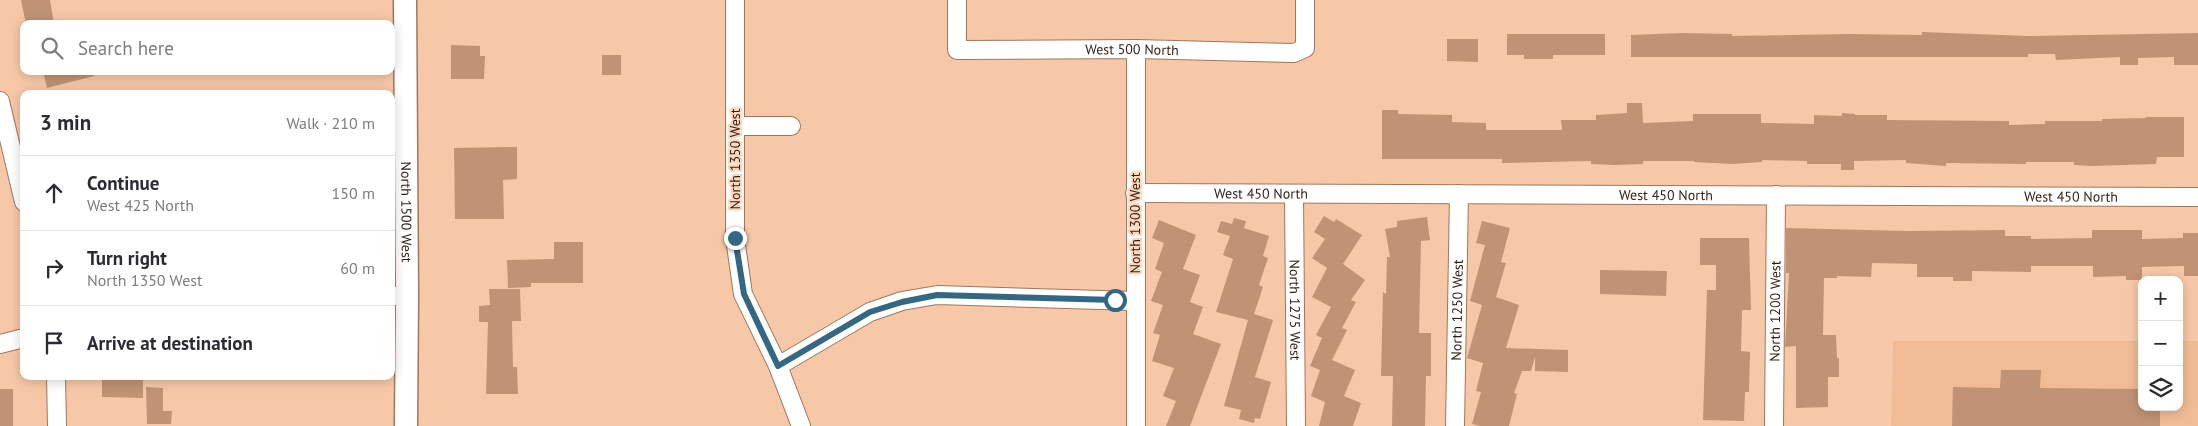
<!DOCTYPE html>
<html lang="en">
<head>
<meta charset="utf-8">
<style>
  :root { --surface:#fff; --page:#f2f2f3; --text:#2b2b33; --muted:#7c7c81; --line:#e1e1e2 }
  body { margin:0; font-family:"PT Sans",sans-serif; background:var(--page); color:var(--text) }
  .controls { position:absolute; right:15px; bottom:15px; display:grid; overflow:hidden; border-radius:10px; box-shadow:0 2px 12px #0003 }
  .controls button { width:45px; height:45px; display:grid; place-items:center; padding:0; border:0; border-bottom:1px solid var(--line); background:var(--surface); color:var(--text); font:25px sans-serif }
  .stop { position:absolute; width:15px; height:15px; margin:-11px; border:4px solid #336784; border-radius:50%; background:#fff }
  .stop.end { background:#336784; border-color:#fff; box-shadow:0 1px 5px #0008 }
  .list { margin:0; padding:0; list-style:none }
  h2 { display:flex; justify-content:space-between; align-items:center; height:65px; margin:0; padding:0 20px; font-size:21px }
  h2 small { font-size:16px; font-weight:400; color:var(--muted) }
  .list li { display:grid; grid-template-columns:32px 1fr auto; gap:15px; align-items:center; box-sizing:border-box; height:75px; padding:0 20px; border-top:1px solid var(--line) }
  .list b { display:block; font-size:19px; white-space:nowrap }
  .list p { margin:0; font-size:16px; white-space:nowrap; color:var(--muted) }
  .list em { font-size:16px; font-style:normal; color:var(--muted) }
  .icon { flex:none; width:28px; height:28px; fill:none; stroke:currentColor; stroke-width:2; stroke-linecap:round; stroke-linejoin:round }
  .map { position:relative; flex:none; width:2198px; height:426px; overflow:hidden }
  .search { position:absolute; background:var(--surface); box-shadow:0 2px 12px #0003; left:20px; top:20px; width:375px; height:55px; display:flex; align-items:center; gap:12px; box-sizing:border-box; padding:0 18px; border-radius:10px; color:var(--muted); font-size:19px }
  .panel { position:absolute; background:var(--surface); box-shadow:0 2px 12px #0003; left:20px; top:90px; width:375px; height:290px; border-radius:10px }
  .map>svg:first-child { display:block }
</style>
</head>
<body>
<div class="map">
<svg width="2198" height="426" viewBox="0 0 2198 426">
  <rect width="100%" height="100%" fill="#f7c8a8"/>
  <path fill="#f0bc97" d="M1893,341H2142V407H2179V341H2198V426H1891Z"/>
  <path fill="#c09375" d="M21,0H50L54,24H26Z
    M1922,32L2028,36L2198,33V65H2174V57L2138,58V65H2120V57L2056,60L2055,54H2028V57H1631V35L1682,33L1732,34V36L1850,34L1922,35Z
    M1507,34H1605V55H1553V59H1524V55H1507Z
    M1447,39H1478V62L1447,61Z
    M451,45L480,46V56H485L484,79H451Z
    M602,55H621V75H602Z
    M43,71H93L94,76L47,88Z
    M1627,103H1642L1643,123L1693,121V114H1761V123L1814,124V115L1842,116V113L1855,114V115H1887V120L2009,121V125L2045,124V121H2102V119L2146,118V117H2184V157H2157L2156,164L2093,166L2074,165V162H2026V164L1946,163V166L1906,163V160L1854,161V170H1841V164H1807V161L1762,160V162L1733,164L1694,162V161H1643V164L1615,165L1591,164V161L1502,163V159H1382V110H1398V114L1452,115V122L1486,123V130H1562L1561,120H1596V115L1627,113Z
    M517,147V179L503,180L504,219H455L454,148Z
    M1324,216L1334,222L1336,219L1362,235L1343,264L1365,280L1351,300L1356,302L1342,328L1347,330L1332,360L1355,370L1344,396L1361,403L1353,426H1319L1325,402L1311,396L1320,370L1310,366L1322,338L1316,335L1331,307L1312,297L1327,268L1312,258L1325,239L1314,232Z
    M1427,217L1430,240L1421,241L1419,333H1431V376H1426L1425,426H1392L1393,376H1381L1383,292L1386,294L1387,257H1390L1385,229L1397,227V221Z
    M1234,218L1246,221L1244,228L1269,236L1263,256L1268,258L1259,285L1263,287L1254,314L1273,320L1255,377L1271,382L1260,419L1255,418L1254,423L1239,419L1241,410L1224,406L1248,320L1216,312L1233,259L1223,255L1230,236L1217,232L1221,221L1232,224Z
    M1159,220L1196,235L1183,269L1200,275L1190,302L1203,307L1193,334L1221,344L1190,426H1166L1176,401L1163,396L1174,368L1152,361L1160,335L1153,333L1163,305L1151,301L1162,272L1155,269L1164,243L1152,238Z
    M1482,221L1510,228L1501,262L1506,263L1496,297L1519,305L1506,348L1568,350V372L1535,371V357L1531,371H1522L1514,393L1517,394L1509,426H1480L1472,424L1481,392L1476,391L1483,363L1467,358L1482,305L1470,301L1485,245L1476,243Z
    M1786,228L1908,231L2005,230V236H2031V239L2092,238V230H2142V239L2183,238V233H2198V276H2184V266L2142,267V280H2126V276L2093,277V266H2031V272L1972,271V281H1953V277H1917V264L1872,263L1871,277L1837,276V278H1824L1823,335H1836L1837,358H1839V377H1828V407L1796,408V346L1785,347L1789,273H1786Z
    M1700,238H1749L1751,310H1742L1741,351L1750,352L1749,392H1745L1744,421L1703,420L1707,290H1716V265H1700Z
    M554,242H583V283H531V287L508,288L507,260L554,259Z
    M1600,270L1667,271L1666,296L1600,294Z
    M489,289H520L521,321H512L513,367H517L518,394H486L488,322H479V306L490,305Z
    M2001,370H2041L2040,388L2142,389V407H2160V426H1952L1953,387L2000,388Z
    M102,376H143V398L102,397Z
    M146,387L163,388V411H172L171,424H147Z
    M0,389H13V426H0Z"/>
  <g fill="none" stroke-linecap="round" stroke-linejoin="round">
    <defs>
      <g id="minor">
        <path d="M735,0V238L743,294L778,366L801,426"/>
        <path id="s1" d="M957,0V50L1136,49L1294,53L1305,48V0"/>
        <path d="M1136,49V426"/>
        <path d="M0,101L24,202"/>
        <path d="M735,126H791"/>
        <path id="s2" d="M1135,193L2198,197"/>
        <path id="s3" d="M1294,194L1296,426"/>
        <path d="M391,296H407"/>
        <path d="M0,344L24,338"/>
        <path d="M778,366L870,312L902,301L937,295L1135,301"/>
        <path d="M56,376L57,426"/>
        <path id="s4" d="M1455,426L1459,194"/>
        <path id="s5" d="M1774,426L1776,195"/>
      </g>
      <g id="tertiary">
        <path id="s6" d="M405,0L407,296L406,426"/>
      </g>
    </defs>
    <use href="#minor" stroke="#a17659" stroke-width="20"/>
    <use href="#tertiary" stroke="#a17659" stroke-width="25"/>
    <use href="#minor" stroke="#fff" stroke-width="18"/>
    <use href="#tertiary" stroke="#fff" stroke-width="22"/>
  </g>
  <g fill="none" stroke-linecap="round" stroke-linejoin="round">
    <path stroke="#336784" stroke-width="6" d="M735,238L744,294L778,366L870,312L902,302L937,295L1115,300"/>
  </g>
  <g text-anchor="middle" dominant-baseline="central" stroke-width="4.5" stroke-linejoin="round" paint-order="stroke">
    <g font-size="14" fill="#2f1e12" stroke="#fdd7be">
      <text stroke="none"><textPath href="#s1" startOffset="225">West 500 North</textPath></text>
      <text transform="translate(735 159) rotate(-90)">North 1350 West</text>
      <text stroke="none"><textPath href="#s2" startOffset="126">West 450 North</textPath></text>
      <text stroke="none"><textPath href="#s2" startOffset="531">West 450 North</textPath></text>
      <text stroke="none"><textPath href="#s2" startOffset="936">West 450 North</textPath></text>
      <text stroke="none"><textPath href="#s6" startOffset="212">North 1500 West</textPath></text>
      <text transform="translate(1135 223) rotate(-90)">North 1300 West</text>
      <text stroke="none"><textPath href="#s3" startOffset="116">North 1275 West</textPath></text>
      <text stroke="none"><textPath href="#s4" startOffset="116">North 1250 West</textPath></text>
      <text stroke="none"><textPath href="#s5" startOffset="115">North 1200 West</textPath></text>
    </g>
  </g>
</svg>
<div class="controls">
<button>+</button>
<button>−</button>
<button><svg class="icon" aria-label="layers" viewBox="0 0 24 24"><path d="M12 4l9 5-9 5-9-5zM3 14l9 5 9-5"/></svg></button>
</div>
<div class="stop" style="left:1115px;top:300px"></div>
<div class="stop end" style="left:735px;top:238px"></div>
<div class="search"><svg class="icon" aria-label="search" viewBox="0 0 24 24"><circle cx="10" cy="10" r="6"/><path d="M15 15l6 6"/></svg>Search here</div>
<section class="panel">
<h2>3 min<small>Walk · 210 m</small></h2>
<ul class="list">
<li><svg class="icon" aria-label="ahead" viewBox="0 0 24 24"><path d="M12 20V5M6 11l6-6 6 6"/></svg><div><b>Continue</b><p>West 425 North</p></div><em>150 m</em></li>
<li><svg class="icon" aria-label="right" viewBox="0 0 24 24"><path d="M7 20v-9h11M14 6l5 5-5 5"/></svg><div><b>Turn right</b><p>North 1350 West</p></div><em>60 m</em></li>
<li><svg class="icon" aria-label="arrive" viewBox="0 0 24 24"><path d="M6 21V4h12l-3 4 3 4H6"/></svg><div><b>Arrive at destination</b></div></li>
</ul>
</section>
</div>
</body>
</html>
